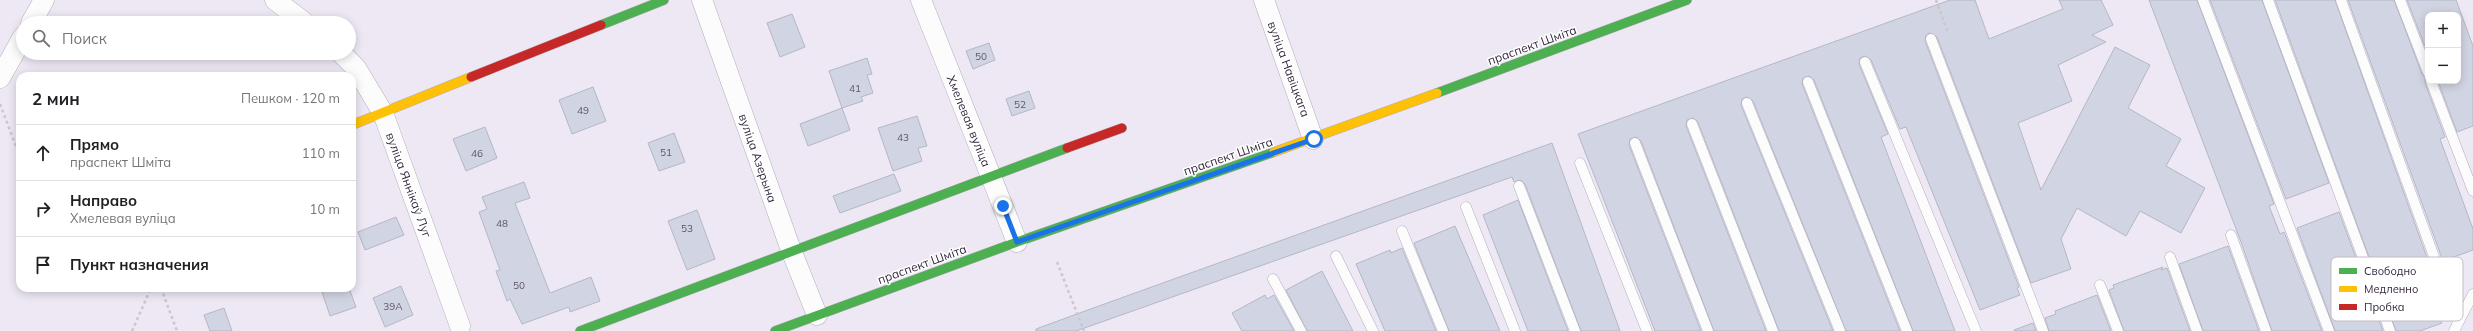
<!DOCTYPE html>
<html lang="ru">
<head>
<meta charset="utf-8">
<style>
  :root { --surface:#fff; --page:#f6f6f6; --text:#202124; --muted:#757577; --line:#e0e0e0 }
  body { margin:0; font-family:Mulish,sans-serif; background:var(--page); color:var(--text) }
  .controls { position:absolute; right:12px; top:12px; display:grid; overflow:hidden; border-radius:8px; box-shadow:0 2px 10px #0003 }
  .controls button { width:36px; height:36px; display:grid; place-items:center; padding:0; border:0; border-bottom:1px solid var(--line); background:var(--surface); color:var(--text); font:20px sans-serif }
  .stop { position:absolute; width:12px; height:12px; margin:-9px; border:3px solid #1a73e8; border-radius:50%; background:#fff }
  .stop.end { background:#1a73e8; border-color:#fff; box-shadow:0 1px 4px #0008 }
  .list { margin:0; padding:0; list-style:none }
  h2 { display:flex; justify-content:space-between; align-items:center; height:52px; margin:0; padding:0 16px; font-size:17px }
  h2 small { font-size:13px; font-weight:400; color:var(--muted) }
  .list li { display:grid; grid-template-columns:26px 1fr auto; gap:12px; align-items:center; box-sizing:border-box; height:56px; padding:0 16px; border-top:1px solid var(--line) }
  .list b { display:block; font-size:15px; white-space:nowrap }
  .list p { margin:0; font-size:13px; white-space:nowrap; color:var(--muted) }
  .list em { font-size:13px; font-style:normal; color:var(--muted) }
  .icon { flex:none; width:22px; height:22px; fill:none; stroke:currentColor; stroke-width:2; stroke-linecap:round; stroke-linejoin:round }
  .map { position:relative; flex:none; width:2473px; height:331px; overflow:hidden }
  .search { position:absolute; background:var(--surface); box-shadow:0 2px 10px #0003; left:16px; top:16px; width:340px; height:44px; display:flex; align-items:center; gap:10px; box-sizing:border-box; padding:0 14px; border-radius:22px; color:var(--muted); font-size:15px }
  .panel { position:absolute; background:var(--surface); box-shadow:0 2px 10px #0003; left:16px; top:72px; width:340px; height:220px; border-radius:12px }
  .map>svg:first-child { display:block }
</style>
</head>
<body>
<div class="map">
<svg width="2473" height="331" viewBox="0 0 2473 331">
  <rect width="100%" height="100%" fill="#eee8f4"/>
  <path fill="#d1d4e2" stroke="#b3b8c6" d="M1950,0H1975L1989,39L2063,9L2059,0H2101L2113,25L2092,35L2106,42L2058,65L2072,101L2018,123L2041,190L2115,47L2150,65L2128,108L2181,139L2166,166L2205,188L2181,233L2140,211L2126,236L2077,208L2061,239L2071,269L2031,283L1937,37L1929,33L1926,35L1925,41L2019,287L2017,288L2020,295L1980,310L1906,127L1900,129L1871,60L1865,56L1860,58L1859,64L1888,134L1881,137L1955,331H1913L1814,80L1809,76L1803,78L1802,84L1900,331H1846L1753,101L1747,97L1742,99L1741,105L1833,331H1779L1698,122L1693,118L1687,120L1686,126L1766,331H1714L1641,141L1636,137L1630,139L1629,145L1701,331H1655L1578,134Z
    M2149,0H2197L2274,204L2269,206L2280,234L2284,232L2322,331H2272L2241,242Z
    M2210,0H2262L2329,183L2286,199Z
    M2275,0H2335L2430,266L2422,269L2442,323L2420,331H2396Z
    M2348,0H2394L2422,74L2425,78V83L2445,137L2440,139L2473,229V250L2443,261Z
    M2407,0H2456L2473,46V126L2457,132L2438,81H2458V15H2428V54Z
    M792,14L805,47L780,57L767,23Z
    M989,43L995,60L973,69L966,51Z
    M867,58L872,74L867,75L873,93L861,97L863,101L842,108L850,130L808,146L800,124L842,108L829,71Z
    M593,87L606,121L572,134L559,100Z
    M1029,91L1035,108L1012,116L1006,99Z
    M917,116L927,146L918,148L922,161L893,171L878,128Z
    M485,127L497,158L466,171L453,139Z
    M674,133L685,162L659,171L648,143Z
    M1552,143L1620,331H1581L1525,184L1520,180L1514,182L1512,177L1076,331H1036V329L1085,311Z
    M894,174L901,191L840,213L833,196Z
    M524,182L530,198L515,203L550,293L591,277L600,301L570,312L569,307L522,324L510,299L507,301L496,271L500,270L479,212L487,209L482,197Z
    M1518,200L1568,331H1528L1483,215Z
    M697,210L715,259L687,270L668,221Z
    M2339,212L2383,331H2335L2297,228Z
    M396,217L404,235L365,250L358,232Z
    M1455,226L1500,331H1449L1414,243Z
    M2228,246L2259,331H2203L2179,264Z
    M1402,248L1436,331H1385L1356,264L1390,250L1391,253Z
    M2163,267L2161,270L2167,268L2190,331H2124L2109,290L2114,288L2113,285Z
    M1322,271L1353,331H1307L1286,290Z
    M401,286L413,315L385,327L373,298Z
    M332,288H349L356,307L330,316L322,292Z
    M1265,295L1267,299L1274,295L1294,331H1242L1232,313Z
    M2097,295L2111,331H2049L2045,318L2056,314L2055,311Z
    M224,308L232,331H210L204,315Z
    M2033,323L2036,331H2015L2014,330Z"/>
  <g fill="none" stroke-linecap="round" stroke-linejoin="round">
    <defs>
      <path id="lane" d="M2203,0L2329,331
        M2268,0L2390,331
        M2341,0L2458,323
        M2400,0L2428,72
        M1931,39L2043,331
        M1865,62L1976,331
        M2431,81L2473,191
        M1808,82L1907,331
        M1747,103L1840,331
        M1692,124L1773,331
        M1635,143L1708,331
        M1580,163L1647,331
        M1519,186L1575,331
        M1466,207L1515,331
        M1402,231L1443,331
        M2231,235L2266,331
        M1336,256L1373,331
        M2170,257L2197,331
        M1273,279L1301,331
        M2100,285L2118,331
        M2454,331L2473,294"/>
      <path id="street" d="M275,0L305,23
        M702,0L791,250L817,315
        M921,0L1017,242
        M1264,0L1313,139
        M31,23L44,0
        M341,53L356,68L383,113L460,326
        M0,78L23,37"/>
      <path id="fast" d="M601,25L664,0
        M1437,93L1687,0
        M580,331L1067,148
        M775,331L1017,242L1274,152"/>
      <path id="slow" d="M352,125L471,77
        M1274,152L1437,93"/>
      <path id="jam" d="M471,77L601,25
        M1067,148L1122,128"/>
    </defs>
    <use href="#lane" stroke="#b4adbb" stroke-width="11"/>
    <use href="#street" stroke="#b4adbb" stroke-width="21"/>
    <use href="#fast" stroke="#b4adbb" stroke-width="10"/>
    <use href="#slow" stroke="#b4adbb" stroke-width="10"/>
    <use href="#jam" stroke="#b4adbb" stroke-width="10"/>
    <path stroke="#cbc7ce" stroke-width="2.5" stroke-dasharray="3 3" stroke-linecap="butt" d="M1936,0L1948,33
      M0,104L20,157
      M1057,262L1084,331
      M161,288L177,331
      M132,331L151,288"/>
    <use href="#lane" stroke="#fcfcfd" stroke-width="10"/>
    <use href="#street" stroke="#fcfcfd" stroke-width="20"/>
    <use href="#fast" stroke="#4caf50" stroke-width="9"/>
    <use href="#slow" stroke="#ffc107" stroke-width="9"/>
    <use href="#jam" stroke="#c62828" stroke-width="9"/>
  </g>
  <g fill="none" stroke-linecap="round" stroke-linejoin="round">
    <path stroke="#1a73e8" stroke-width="5" d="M1003,206L1017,242L1314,139"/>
  </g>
  <g text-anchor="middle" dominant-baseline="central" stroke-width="3" stroke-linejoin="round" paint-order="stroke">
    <g font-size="10" fill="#5e5669">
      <text x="981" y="56">50</text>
      <text x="855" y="88">41</text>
      <text x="1020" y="104">52</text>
      <text x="583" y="110">49</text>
      <text x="903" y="137">43</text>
      <text x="666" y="152">51</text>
      <text x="477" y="153">46</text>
      <text x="502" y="223">48</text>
      <text x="687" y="228">53</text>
      <text x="519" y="285">50</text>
      <text x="393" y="306">39А</text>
    </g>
    <g font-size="12" fill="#34283d" stroke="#fff">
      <text transform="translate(1532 45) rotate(-20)">праспект Шміта</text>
      <text transform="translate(1289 69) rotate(70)">вуліца Навіцкага</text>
      <text transform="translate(969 121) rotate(68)">Хмелевая вуліца</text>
      <text transform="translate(1228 156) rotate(-19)">праспект Шміта</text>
      <text transform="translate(758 158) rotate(71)">вуліца Азерына</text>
      <text transform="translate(409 185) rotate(70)">вуліца Яннікаў Луг</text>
      <text transform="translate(922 264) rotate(-20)">праспект Шміта</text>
    </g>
  </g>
  <rect x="2331" y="257" width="132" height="64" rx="6" fill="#fff" stroke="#c2bec5" stroke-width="1"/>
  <rect x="2339" y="268" width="18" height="6" fill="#4caf50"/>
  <rect x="2339" y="286" width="18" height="6" fill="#ffc107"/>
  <rect x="2339" y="304" width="18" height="6" fill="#c62828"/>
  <g font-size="11" fill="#34283d">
    <text x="2364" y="275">Свободно</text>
    <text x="2364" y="293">Медленно</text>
    <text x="2364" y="311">Пробка</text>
  </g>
</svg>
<div class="controls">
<button>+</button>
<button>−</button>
</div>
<div class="stop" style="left:1314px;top:139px"></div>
<div class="stop end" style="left:1003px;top:206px"></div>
<div class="search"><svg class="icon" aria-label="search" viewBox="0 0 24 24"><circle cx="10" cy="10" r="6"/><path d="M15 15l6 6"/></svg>Поиск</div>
<section class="panel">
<h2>2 мин<small>Пешком · 120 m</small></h2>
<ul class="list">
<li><svg class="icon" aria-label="ahead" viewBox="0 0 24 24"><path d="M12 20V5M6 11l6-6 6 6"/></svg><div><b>Прямо</b><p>праспект Шміта</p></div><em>110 m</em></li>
<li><svg class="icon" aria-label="right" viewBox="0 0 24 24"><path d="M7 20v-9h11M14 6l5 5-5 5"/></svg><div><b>Направо</b><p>Хмелевая вуліца</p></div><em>10 m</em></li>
<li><svg class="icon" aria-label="arrive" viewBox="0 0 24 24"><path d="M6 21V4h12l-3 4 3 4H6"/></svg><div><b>Пункт назначения</b></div></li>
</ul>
</section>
</div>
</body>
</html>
